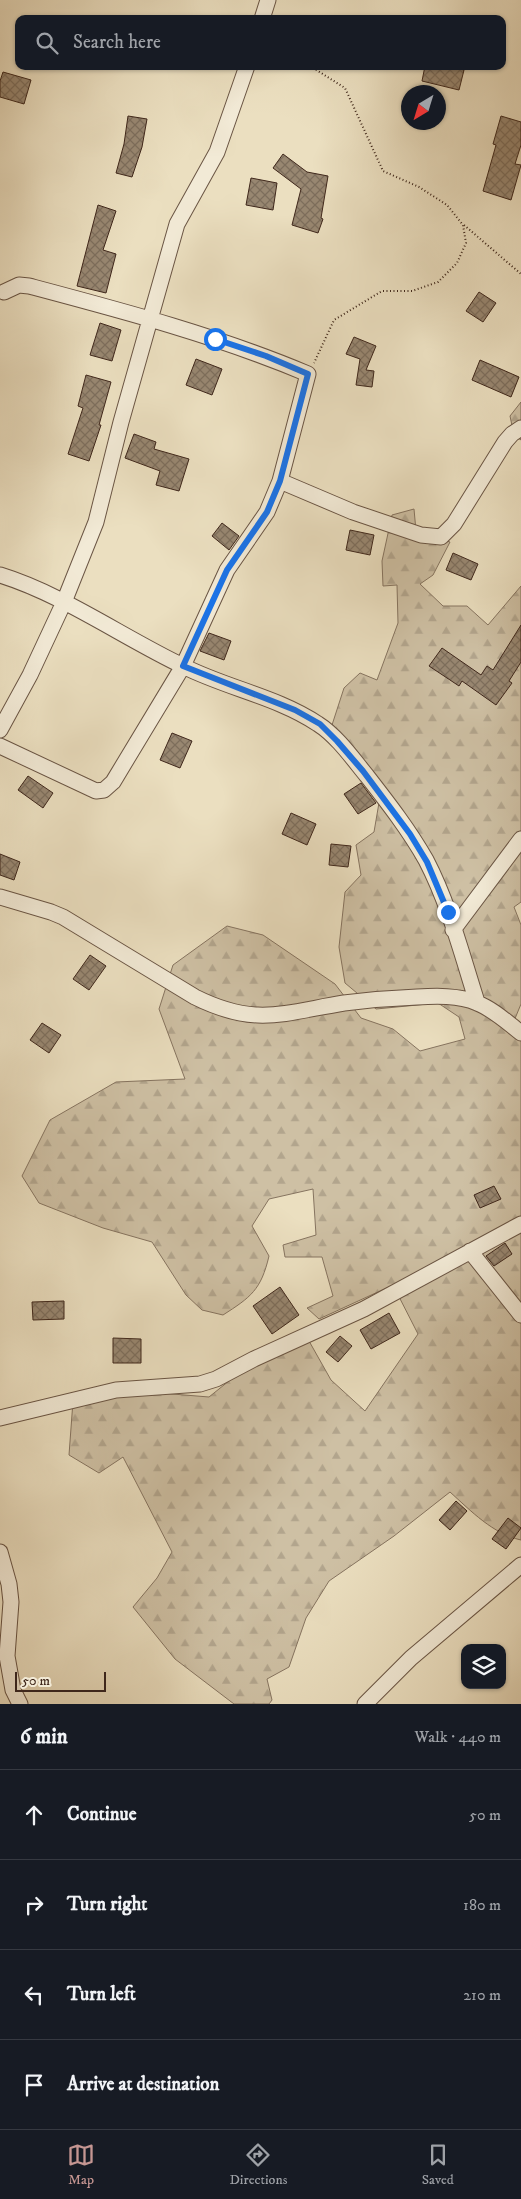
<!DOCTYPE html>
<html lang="en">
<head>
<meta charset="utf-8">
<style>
  :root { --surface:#171b24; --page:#242831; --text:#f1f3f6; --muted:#9ea1a6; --line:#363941; --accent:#c59692 }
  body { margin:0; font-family:"IM FELL DW Pica",serif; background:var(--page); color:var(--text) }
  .controls { position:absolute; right:15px; bottom:15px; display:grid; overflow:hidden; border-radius:10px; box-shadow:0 1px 4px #0004 }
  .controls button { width:45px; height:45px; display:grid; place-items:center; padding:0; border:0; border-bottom:1px solid var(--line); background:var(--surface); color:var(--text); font:25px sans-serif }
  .compass { position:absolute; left:401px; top:85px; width:45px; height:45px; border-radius:50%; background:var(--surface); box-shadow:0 1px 4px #0004; rotate:218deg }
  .scale { position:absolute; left:15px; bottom:12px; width:91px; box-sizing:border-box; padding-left:5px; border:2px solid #3f271b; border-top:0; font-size:14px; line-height:18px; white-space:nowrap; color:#3f271b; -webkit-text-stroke:4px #f2ead6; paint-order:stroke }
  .stop { position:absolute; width:15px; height:15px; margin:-11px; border:4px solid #1a73e8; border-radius:50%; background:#fff }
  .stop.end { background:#1a73e8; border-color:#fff; box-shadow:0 1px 5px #0008 }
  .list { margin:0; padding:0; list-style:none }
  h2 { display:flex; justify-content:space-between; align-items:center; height:65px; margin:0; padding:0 20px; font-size:21px }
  h2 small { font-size:16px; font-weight:400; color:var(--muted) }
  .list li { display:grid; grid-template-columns:32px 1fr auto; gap:15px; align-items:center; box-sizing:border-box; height:90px; padding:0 20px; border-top:1px solid var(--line) }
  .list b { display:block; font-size:19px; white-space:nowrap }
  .list em { font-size:16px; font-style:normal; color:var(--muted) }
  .icon { flex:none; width:28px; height:28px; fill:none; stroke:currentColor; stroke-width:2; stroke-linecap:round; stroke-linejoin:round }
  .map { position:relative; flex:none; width:521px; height:1704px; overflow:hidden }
  .search { position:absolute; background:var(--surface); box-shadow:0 1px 4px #0004; left:15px; right:15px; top:15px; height:55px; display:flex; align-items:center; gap:12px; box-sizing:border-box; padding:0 18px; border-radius:10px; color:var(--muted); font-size:19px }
  .sheet { height:425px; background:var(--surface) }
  nav { display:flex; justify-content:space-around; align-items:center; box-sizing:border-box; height:70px; border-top:1px solid var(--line); background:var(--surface); font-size:14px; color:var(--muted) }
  nav a { display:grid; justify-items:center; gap:2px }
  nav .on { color:var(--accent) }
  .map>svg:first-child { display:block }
</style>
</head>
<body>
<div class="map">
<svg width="521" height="1704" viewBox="0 0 521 1704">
  <defs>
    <pattern id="forest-firs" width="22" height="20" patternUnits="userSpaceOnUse" patternTransform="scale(1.25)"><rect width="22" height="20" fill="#cec0a4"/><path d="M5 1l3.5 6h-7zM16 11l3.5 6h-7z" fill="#b2a58d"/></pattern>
    <pattern id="building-cross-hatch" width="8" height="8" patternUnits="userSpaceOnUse" patternTransform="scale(1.25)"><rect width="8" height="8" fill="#988771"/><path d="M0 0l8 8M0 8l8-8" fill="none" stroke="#7d6e5c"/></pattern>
  </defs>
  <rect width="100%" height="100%" fill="#ebdfc0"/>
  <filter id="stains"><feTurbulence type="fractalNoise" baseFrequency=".004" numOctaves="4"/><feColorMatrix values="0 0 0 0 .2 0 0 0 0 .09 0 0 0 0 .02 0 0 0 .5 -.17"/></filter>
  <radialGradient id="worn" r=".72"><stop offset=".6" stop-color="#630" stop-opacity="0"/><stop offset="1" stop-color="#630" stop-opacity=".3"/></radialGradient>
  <path fill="url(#forest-firs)" stroke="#867460" d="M521,402V440L514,435L510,416Z
    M414,509L416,531L450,542L433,575L420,584L443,606H467L488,625L521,586V902L514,907L521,925V1004L514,1021L521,1023V1540C493,1534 471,1511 450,1492L394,1536L329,1581L306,1618L289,1667L267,1679L272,1700L269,1704H234L175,1659L133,1607L157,1578L172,1552L123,1457L99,1473L69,1455L73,1401L148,1392L209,1397L265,1352L309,1341L331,1380L365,1411L418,1334L393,1285L319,1319L307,1308L333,1296L322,1257H285L283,1245L316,1235L313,1189L269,1199L252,1226L269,1256C261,1290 251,1297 223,1315L202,1310L186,1295L152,1242L103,1228L39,1203L22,1176L50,1120L116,1082L185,1079L159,1009L173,965L227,926L263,935L335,984L361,1018L393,1029L420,1051L465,1039L459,1017L438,1003L376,1009L345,983L339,947L345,892L361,875L356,845L374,832L381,791L353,749L332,725L344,688L360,673L377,680L398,623L397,585L383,586L382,561L392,515Z"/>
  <path fill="url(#building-cross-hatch)" stroke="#3f271b" d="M425,66H448L464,70L459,90L422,81Z
    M3,72L31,80L24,104L0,97V81Z
    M128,116L147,119L142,147L132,177L116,173L124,144Z
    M501,116L521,122V145L515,164L521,165L511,200L483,191L496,145L493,144Z
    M283,154L307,172L328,176L321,218L323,219L318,233L292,225L301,189L273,168Z
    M251,178L277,183L273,210L246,205Z
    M98,205L116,211L103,250L116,254L106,293L77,286Z
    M479,292L496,303L483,322L466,311Z
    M100,323L121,330L112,361L90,355Z
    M354,337L376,346L366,370L374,371L372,387L356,385L360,359L346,354Z
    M196,359L222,369L212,395L186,385Z
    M480,360L519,377L511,397L472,380Z
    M86,375L111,382L99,425H101L89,461L68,454L83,408L78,406Z
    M134,434L156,442L154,449L189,459L179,491L156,485L160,471L125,458Z
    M222,523L239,536L229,550L212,536Z
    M350,530L374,535L370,555L346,550Z
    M453,553L478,564L471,580L446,570Z
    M521,625V662L509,681L512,683L496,705L462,681L459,686L429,666L442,648L481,675L487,666L493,670Z
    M209,633L231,641L224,660L200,651Z
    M172,733L192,741L180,768L160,760Z
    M28,776L53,793L43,808L18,790Z
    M361,783L376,803L358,814L344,794Z
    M291,813L316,824L307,845L282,834Z
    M331,844L351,846L348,867L329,865Z
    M0,854L20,862L14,880L0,875Z
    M90,955L106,966L89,990L73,979Z
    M42,1023L61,1035L49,1053L30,1040Z
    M494,1186L501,1199L480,1208L474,1195Z
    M505,1243L512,1254L494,1266L486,1256Z
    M280,1287L299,1315L272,1334L253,1306Z
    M64,1301V1319L33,1320L32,1302Z
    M389,1313L400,1333L371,1349L360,1330Z
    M340,1336L352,1346L338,1362L326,1352Z
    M113,1338L141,1339V1363H113Z
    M456,1501L467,1511L450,1530L439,1520Z
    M508,1518L521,1528L506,1549L492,1539Z"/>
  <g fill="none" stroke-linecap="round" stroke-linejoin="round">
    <defs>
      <path id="minor" d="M262,19L268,0
        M280,481L353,512L421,535L441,537L454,524L505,442L512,434L521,428
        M0,575C62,594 124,638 183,666C226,688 278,697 318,724C337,736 353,759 367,776C388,803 409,830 426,860C449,904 462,955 477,1002
        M0,730L30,675L64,602L96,522L121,422L177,224L217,152L247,66
        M0,746L96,791L104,790L113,782L183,666L227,570L267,512L280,481L308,374C218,336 123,311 29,286L19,285L4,292
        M0,897L51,912L63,917L195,997C255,1027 283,1013 344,1003C368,1000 392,998 417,997C435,996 459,995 477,1003C493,1009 508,1023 521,1033
        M453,930L521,839
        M470,1251L521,1315
        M0,1418L116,1390L200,1384L216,1379L254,1359L364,1309L521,1224
        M0,1552L9,1584L11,1602L7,1656L13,1690L20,1704
        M365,1704L411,1658L521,1565"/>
    </defs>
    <use href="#minor" stroke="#6a5544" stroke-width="17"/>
    <path stroke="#3f271b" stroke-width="2" stroke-dasharray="1 2.5" stroke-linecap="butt" d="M310,66L345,88L383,171L419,187L447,205L463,225L466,243L457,263L438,282L412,291H382L334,320L314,363
      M464,225L521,274"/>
    <use href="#minor" stroke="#f2ead6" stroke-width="15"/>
  </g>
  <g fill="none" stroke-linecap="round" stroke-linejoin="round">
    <path stroke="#1a73e8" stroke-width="6" d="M215,339L266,356L308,374L280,481L267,512L227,570L183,666L295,710L320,724L337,741L363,771L410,834L427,862L448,912"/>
  </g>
  <rect width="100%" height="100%" filter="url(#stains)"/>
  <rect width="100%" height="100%" fill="url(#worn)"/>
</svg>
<div class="controls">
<button><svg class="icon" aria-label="layers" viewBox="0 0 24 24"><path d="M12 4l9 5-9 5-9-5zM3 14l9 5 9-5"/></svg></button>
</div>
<svg class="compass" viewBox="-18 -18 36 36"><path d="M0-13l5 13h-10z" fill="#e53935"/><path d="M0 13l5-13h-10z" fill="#9ea1a6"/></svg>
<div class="scale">50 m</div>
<div class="stop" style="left:215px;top:339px"></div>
<div class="stop end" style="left:448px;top:912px"></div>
<div class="search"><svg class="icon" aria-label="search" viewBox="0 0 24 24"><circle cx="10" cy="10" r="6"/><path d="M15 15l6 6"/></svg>Search here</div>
</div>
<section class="sheet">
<h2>6 min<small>Walk · 440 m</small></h2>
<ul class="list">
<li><svg class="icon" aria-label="ahead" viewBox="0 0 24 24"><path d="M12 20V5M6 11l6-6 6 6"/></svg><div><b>Continue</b></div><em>50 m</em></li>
<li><svg class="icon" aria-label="right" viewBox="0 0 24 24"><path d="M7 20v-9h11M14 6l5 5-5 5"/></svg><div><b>Turn right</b></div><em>180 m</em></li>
<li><svg class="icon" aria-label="left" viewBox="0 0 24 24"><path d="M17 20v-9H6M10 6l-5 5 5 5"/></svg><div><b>Turn left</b></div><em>210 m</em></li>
<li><svg class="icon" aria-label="arrive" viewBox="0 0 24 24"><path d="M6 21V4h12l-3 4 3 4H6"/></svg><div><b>Arrive at destination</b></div></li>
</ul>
</section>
<nav>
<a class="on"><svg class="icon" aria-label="map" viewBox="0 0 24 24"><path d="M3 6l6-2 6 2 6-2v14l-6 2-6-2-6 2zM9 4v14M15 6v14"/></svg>Map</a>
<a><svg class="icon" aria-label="directions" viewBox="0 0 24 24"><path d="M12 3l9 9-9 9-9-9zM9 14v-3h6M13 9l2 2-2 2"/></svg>Directions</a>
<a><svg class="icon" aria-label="saved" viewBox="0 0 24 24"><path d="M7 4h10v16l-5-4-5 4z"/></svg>Saved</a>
</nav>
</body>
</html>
